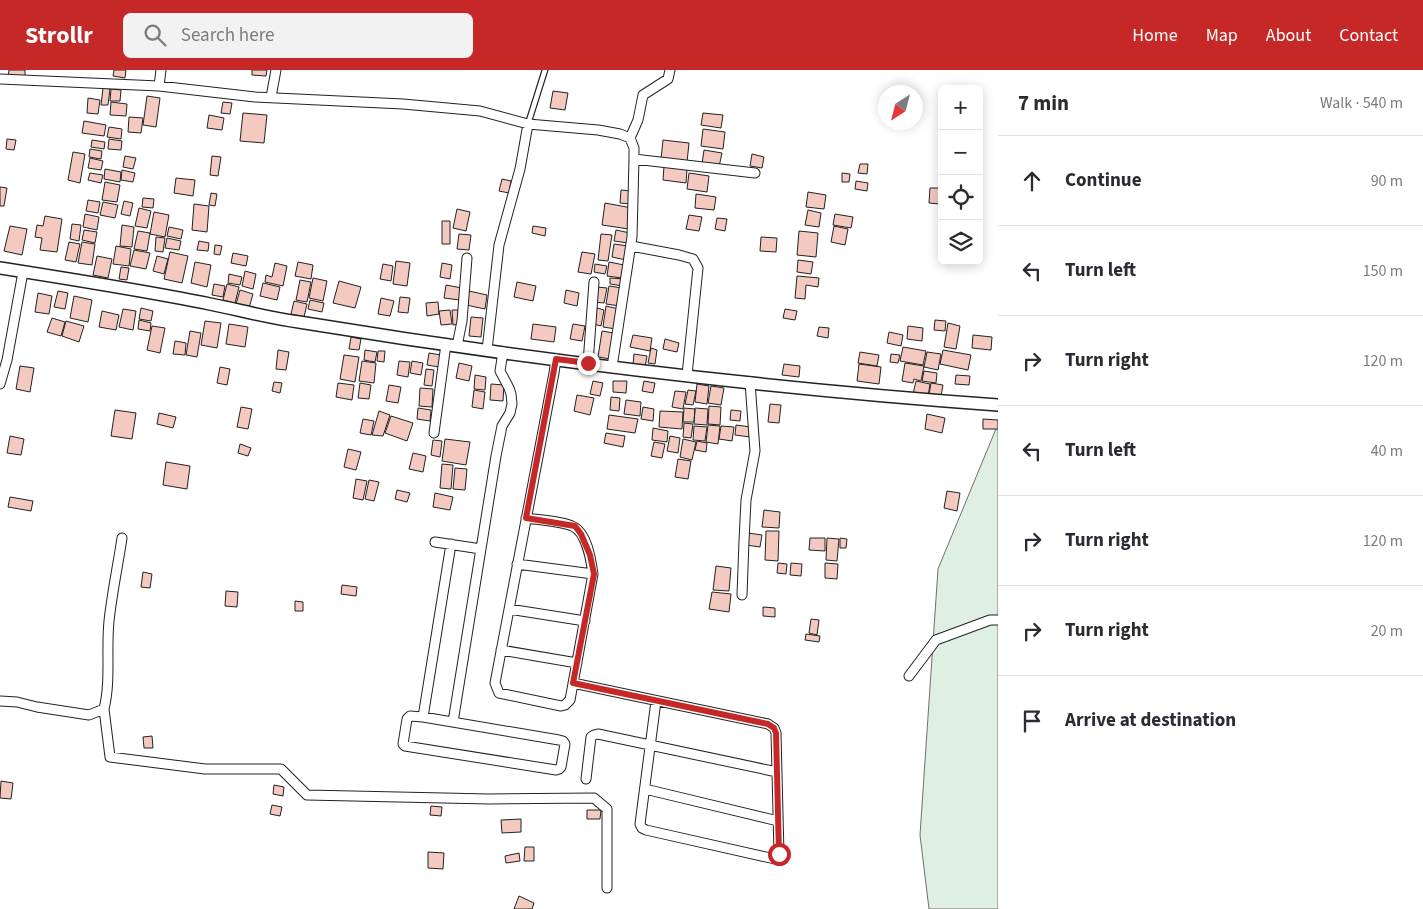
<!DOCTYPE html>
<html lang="en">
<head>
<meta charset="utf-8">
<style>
  :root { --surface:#fff; --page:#f2f2f3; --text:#2b2b33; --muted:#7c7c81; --line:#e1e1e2; --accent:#c62828 }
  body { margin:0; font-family:"Source Sans 3",sans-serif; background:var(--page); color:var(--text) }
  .controls { position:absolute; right:15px; top:15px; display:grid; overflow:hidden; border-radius:8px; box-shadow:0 2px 12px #0003 }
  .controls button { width:45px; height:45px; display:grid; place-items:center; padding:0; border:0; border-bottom:1px solid var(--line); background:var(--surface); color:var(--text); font:25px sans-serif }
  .compass { position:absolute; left:878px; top:15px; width:45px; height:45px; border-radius:50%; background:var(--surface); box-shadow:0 2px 12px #0003; rotate:216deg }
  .stop { position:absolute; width:15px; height:15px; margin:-11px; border:4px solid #c62828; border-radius:50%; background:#fff }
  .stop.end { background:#c62828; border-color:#fff; box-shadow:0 1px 5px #0008 }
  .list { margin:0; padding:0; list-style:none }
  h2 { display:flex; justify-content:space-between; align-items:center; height:65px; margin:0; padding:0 20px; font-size:21px }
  h2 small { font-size:16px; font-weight:400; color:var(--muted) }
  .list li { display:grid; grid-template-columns:32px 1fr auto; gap:15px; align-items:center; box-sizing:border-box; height:90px; padding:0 20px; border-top:1px solid var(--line) }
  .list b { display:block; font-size:19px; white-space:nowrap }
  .list em { font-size:16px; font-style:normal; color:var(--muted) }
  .icon { flex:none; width:28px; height:28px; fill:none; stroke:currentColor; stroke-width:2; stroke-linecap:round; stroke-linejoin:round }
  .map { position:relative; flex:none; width:998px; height:839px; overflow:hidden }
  header { display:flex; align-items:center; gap:30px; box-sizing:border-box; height:70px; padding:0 25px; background:var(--accent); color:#fff }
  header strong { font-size:24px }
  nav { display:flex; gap:28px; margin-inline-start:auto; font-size:18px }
  .search { width:350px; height:45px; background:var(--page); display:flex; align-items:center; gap:12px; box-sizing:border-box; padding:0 18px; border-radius:8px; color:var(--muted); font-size:19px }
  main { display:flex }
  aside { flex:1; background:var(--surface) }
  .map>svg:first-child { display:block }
</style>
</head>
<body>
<header>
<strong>Strollr</strong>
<div class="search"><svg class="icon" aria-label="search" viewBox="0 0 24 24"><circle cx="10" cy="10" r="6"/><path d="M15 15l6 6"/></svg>Search here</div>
<nav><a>Home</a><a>Map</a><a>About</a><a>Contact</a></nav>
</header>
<main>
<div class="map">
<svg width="998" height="839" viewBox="0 0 998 839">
  <rect width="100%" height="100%" fill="#fff"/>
  <path fill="#e0efe3" stroke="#6f6f6f" d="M998,354V839H929L920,765L938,499Z"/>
  <path fill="#f3c9c0" stroke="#222" d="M9,0H25V9L8,8Z
    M114,0H126L125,8L113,6Z
    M252,0H267L266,6L252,5Z
    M103,18L110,19L108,35H101Z
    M111,19L121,20L120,31H110Z
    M553,21L568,23L565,40L550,38Z
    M147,26L160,28L156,57L143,55Z
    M88,28L100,30L98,44L87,43Z
    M111,32L127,34L126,46L110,45Z
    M223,32L232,33L230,44L221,43Z
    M243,43L267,45L264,73L240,71Z
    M703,43L723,45L721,58L701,55Z
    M209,45L224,48L222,60L207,58Z
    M129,47L143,48L141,63L128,62Z
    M84,51L106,55L104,66L82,63Z
    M109,57L122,59L121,69L107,67Z
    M703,59L725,62L723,79L701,76Z
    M7,69L16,70L14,80L6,79Z
    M109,69L122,71L121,80L108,79Z
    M92,70L105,72L104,79L91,77Z
    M663,70L689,73L687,92L661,89Z
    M90,79L102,81L101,89L89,87Z
    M704,80L722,83L719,97L702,94Z
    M73,82L85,84L80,113L68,110Z
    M752,84L764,87L762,98L750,96Z
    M125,86L136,88L133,99L123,97Z
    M212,86L221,87L218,106L210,105Z
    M90,88L103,91L101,100L88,98Z
    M860,94H868L867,104L858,103Z
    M664,96L687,99L686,113L663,110Z
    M105,99L121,102L120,112L104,109Z
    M122,100L135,103L133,112L121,110Z
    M90,103L103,105L101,113L88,110Z
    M689,103L709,106L707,122L687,119Z
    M842,103L850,104L849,112H842Z
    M176,108L195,110L193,126L174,123Z
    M502,109L511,111L509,123L499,121Z
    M856,111L868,113L867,121L855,119Z
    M105,112L120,115L117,132L102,130Z
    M0,117L7,118L4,136H0Z
    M930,118H940V134L929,133Z
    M621,120L631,121L630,134L620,133Z
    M808,122L826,125L824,139L806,137Z
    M211,123L217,124L215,136L209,135Z
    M696,124L716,127L714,140L695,138Z
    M143,128L154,129L153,138L142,137Z
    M88,130L100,132L98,143L86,141Z
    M124,131L133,133L130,146L121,144Z
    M103,132L118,135L115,148L100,145Z
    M605,133L632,138L629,159L602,155Z
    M194,134L209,136L207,162L192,160Z
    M139,138L151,141L147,158L135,156Z
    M457,139L470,142L466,161L453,158Z
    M808,140L821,143L819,157L805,155Z
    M154,142L169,145L165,167L150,164Z
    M85,144L99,147L97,160L83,157Z
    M835,144L853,147L851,158L833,155Z
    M689,145L702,147L699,161L686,159Z
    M45,146L62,149L57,182L40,180L42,168L35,167L37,155L43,156Z
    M717,148L727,149L725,161L715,159Z
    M442,151H450V174H442Z
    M72,154L81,155L79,171L70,169Z
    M122,155L134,157L132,177L120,176Z
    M10,156L27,159L22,185L4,181Z
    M533,156L546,158L545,166L532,163Z
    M834,156L848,159L845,175L831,172Z
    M169,157L183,160L181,169L167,166Z
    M84,160L97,162L95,173L82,170Z
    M616,160L630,163L628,173L614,171Z
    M138,161L150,163L147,181L134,179Z
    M799,161L818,163L816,187L797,185Z
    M459,164L471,165L469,180L457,179Z
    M601,164L612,165L608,191L598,190Z
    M156,167L165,168L163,182L155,181Z
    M761,167L777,168L776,182L760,181Z
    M167,168L181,171L179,180L165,178Z
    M199,171L209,173L208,181L197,180Z
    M69,172L80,174L76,192L65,190Z
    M82,172L95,174L92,195L78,193Z
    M614,174L628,176L626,190L612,187Z
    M215,175L222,176L220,185L214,184Z
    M116,176L131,179L129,196L113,194Z
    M134,180L150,183L146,199L130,196Z
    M170,182L188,186L182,213L164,209Z
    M582,182L595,184L591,204L578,202Z
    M233,183L248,186L246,196L231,193Z
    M97,186L112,189L108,208L93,205Z
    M157,186L168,189L164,204L153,201Z
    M798,190L813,192L811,204L797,202Z
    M396,191L410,193L407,216L393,214Z
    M195,192L211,195L207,217L191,213Z
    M298,192L313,195L311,209L295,206Z
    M609,192L624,195L622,208L607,206Z
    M275,193L287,196L283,216L265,212L266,205L272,207Z
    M442,193L452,195L450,209L440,207Z
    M383,194L393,196L391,211L380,209Z
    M595,194L607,196L605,204L594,202Z
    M121,197L129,198L127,210L119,209Z
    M245,201L256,204L253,219L242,216Z
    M229,204L242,207L240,215L228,213Z
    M797,206L819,208L818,217L806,215L805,229L795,228Z
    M313,208L327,211L323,231L309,228Z
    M610,208L624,209L623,216L610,214Z
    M300,210L311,212L307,232L296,230Z
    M339,211L361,217L355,238L333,233Z
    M517,212L536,216L533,231L514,227Z
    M263,213L280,217L277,230L260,226Z
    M214,214L225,216L223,227L212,225Z
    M227,214L239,217L235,233L223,230Z
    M446,215L462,218L460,230L444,228Z
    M609,216L622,218L620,236L606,234Z
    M597,217L607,218L604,233L594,232Z
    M240,220L253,224L249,238L236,234Z
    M566,220L579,223L577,236L564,233Z
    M58,221L68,223L65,239L54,237Z
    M469,221L487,225L485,239L466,235Z
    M38,223L52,226L49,244L35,242Z
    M74,226L92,230L88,252L70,248Z
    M400,227L410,228L408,243L398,242Z
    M381,228L394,231L390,246L378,244Z
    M310,230L324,233L322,242L308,239Z
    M294,231L307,234L304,247L291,244Z
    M438,232L439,244L427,246L426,233Z
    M606,236L619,239L616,259L603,257Z
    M141,238L153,241L151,251L139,249Z
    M597,238L604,240L601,256L593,254Z
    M123,239L136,241L133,260L119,257Z
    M785,239L797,241L795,250L783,248Z
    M450,240L452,254L441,255L439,241Z
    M452,240H459V254L453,255Z
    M102,241L119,245L116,260L99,257Z
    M471,247L483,248L481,267L469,266Z
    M52,248L65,252L61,266L47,262Z
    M139,250L151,253L150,261L138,259Z
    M935,250L946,251L945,261L934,260Z
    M66,251L84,256L79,272L62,266Z
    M205,251L221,253L217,278L201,275Z
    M948,253L960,256L956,279L944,277Z
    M229,254L248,257L245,277L226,274Z
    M533,254L556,257L554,272L531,269Z
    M573,254L585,256L582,271L570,269Z
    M152,256L165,258L160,283L147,280Z
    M908,256L923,258L922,271L907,269Z
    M819,257L829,258L828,268L817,266Z
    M190,261L201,263L197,287L186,285Z
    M602,261L614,263L610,289L598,287Z
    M889,262L903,265L901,276L887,273Z
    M633,265L652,268L650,281L630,277Z
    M973,265L992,267L991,280L972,278Z
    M351,267L361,269L359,280L349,279Z
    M665,269L679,273L677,282L663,279Z
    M175,271L186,273L185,285L173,284Z
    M903,277L926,281L923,295L900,291Z
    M651,278L657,280L655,294L648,293Z
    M278,280L289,282L286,300L276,299Z
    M365,280L377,282L375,292L364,290Z
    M943,280L971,285L968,300L940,294Z
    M378,281H385L384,292L377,291Z
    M860,282L879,285L877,296L858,293Z
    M927,282L941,284L938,300L924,297Z
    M429,283L441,285L439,297L427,295Z
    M634,284L647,286L645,297L633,295Z
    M891,284L900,285L898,293L890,292Z
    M344,285L359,287L355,312L340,309Z
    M362,291L376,293L374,313L359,311Z
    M399,291L410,292L408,307L397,305Z
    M412,291L423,293L421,305L410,303Z
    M459,293L472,296L469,311L456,308Z
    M905,293L924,296L921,311L914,309L913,313L902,311Z
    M784,294L800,296L799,307L782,305Z
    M859,294L881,297L879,314L857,311Z
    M20,296L34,298L30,322L16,319Z
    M220,297L230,299L227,315L217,313Z
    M426,299L434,300L432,316L424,315Z
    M924,301L937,303L936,313L922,311Z
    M475,305L486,307L485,320L474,319Z
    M956,305L970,306L969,315L955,314Z
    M593,311L603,313L600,326L590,324Z
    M613,311H627L626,323L613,322Z
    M644,311L655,313L653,323L642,321Z
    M916,311L930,314L928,327L913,324Z
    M274,312L282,313L280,323L272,321Z
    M338,313L354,315L352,330L336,327Z
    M360,313L371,315L369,329L358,328Z
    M931,313L943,315L941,326L929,324Z
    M491,314L504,315L503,331L490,330Z
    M697,314L709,316L707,334L695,332Z
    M389,315L401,317L398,333L386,331Z
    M711,316L724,318L721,335L708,333Z
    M420,318L433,319L432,337L419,336Z
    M474,320L485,322L483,339L472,337Z
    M688,320L696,321L693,335L685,334Z
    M675,321L686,322L683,339L672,337Z
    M577,325L594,328L590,345L574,341Z
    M611,327L620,328L619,341L610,340Z
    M626,330L641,332L640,346L624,344Z
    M770,334L781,335L779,353L768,352Z
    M709,336L721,337L720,355L708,354Z
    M241,337L252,339L248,359L237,357Z
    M643,337L654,339L653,351L641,349Z
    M418,338L431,340L430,351L417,349Z
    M684,338L695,339L694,352H683Z
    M695,338L708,339L707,355L694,354Z
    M115,340L136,343L132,369L111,366Z
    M731,340L741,341L740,351L730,350Z
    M379,341L390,345L383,366L372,365Z
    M660,341L683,342L682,359L659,357Z
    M159,343L176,347L173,358L157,354Z
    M927,344L945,348L942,363L925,359Z
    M609,345L638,349L635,363L607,359Z
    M391,346L413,353L407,371L385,363Z
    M363,349L374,351L371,365L360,363Z
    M983,349L998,350V359H983Z
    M684,353L693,354L691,368L683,367Z
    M708,355L720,356L718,374L706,372Z
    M736,355L751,357L750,367L735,365Z
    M694,356L707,357L705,371L693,370Z
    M721,356L734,357L732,371L719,369Z
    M653,358L668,361L667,372L652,370Z
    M606,363L625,366L623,377L604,373Z
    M10,366L24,369L21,385L7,383Z
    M670,366L680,368L678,383L667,381Z
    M445,369L470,372L466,395L442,391Z
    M683,369L696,372L692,390L680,387Z
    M433,370L442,371L440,387L431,385Z
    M697,371L707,373L706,382L695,380Z
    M654,372L665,374L662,388L651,386Z
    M240,374L251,378L248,386L238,383Z
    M348,379L361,382L356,400L344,397Z
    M413,383L426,386L423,402L409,399Z
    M678,389L691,391L688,409L675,407Z
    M166,392L190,396L187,419L163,415Z
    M442,394L453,395L451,419L440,418Z
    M455,398L467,399L465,420L453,419Z
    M356,409L367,411L363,430L353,428Z
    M369,410L379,412L374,431L365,429Z
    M397,420L410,423L407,432L395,429Z
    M947,421L960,423L957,441L944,438Z
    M435,423L453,427L450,440L433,437Z
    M10,427L33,431L31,441L8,437Z
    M764,440L780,442L779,458L762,457Z
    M766,461H779L778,491L765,490Z
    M748,463L762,465L760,477L746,475Z
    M810,468H825V481L809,480Z
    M827,468L839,469L837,491L826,490Z
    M840,468L847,469L846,478H840Z
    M778,493L787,494L786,504L777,503Z
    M791,493L802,494L801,506L790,505Z
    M825,493L838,494L837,509L825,508Z
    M716,496L731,498L729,521L713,520Z
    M143,502L152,504L150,518L141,517Z
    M342,515L357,517L356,526L341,524Z
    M226,521L238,522L237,537L225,536Z
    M712,522L731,524L729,542L709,539Z
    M295,531L303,532V541H295Z
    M763,537L775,538V547L763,546Z
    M811,549L819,550L817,565L809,563Z
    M806,564L820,566L819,572L805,570Z
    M152,666L153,678H144L143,667Z
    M1,711L13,713L11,729L0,728Z
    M274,715L284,717L283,726L273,724Z
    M272,735L282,737L280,746L270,744Z
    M431,736L442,737L441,746L430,745Z
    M587,740H601L600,749H587Z
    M521,749V762L502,763L501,750Z
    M525,777H534V791H524Z
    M428,782L444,783L443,799L428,798Z
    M519,783L520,791L506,793L505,786Z
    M519,826L534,833L532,839H514Z"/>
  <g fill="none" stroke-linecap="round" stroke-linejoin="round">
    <defs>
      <path id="lane" d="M528,54L545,0"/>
      <path id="street" d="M0,9L159,16L255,27L403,34L480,41L528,54L598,60L620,64L630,68L634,78V89L632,167L612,297
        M159,16L161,0
        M271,27L276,0
        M630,68L638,50L643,25L668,9L670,0
        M634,89L755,103
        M631,176L679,185L693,189L698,198L687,305
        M457,276L462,251L467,188
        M487,280L499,175L520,99L528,54
        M588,293L594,212
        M0,314L7,290L23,202
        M434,363L446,274
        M526,448C539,450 561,451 572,456C587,462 591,490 593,504L570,630L565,635L561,636L499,623L495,613C514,510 534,407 554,303L556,289
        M435,472L481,479
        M517,494L593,504
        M742,525L744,471L746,430L755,381L750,312
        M509,539L585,551
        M501,580L577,593
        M909,606L936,570L990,550H998
        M573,613L768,654L774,658L776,663L779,784L775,789L646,760L642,758L640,754L656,631
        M0,631L17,632L37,637L89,645L104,639C111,610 106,581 109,551C112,523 118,495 122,468
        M104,639L110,687L205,699H281L307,725L489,729L594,728L607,739V818
        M423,647L410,646L407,649L403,674L405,676L556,700L559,699L561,697L565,674L563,671L559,670L423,647L451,474
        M453,652L496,386L502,356L510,343L512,334L511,324L509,318L500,301L503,282
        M586,709L591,667L594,665L598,664L777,702
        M645,719L778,751"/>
      <path id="secondary" d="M0,198C70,209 140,220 210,234C240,240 269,248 299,252C530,290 764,318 998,335"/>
    </defs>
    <use href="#lane" stroke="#222" stroke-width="7"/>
    <use href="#street" stroke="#222" stroke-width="11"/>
    <use href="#secondary" stroke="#222" stroke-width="14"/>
    <use href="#lane" stroke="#fff" stroke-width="4.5"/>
    <use href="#street" stroke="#fff" stroke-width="9"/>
    <use href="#secondary" stroke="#fff" stroke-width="11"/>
  </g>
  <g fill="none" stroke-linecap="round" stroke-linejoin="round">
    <path stroke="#c62828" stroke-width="6" d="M588,293L556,289L526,448L575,456L581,464L590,485L594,504L573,613L768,654L774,658L776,663L779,784"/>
  </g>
</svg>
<div class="controls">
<button>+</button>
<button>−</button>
<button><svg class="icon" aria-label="locate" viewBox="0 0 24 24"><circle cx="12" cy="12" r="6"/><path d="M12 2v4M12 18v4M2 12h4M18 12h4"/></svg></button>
<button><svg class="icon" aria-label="layers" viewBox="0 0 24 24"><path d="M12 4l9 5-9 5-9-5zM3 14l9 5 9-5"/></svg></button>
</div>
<svg class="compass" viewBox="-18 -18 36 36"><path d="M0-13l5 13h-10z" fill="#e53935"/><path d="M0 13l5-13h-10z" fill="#7c7c81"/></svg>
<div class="stop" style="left:779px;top:784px"></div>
<div class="stop end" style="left:588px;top:293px"></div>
</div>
<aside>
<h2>7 min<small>Walk · 540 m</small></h2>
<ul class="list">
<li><svg class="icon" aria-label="ahead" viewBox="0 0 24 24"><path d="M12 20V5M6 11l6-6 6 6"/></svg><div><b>Continue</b></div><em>90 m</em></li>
<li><svg class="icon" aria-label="left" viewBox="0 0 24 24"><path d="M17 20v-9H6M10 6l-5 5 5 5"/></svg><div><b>Turn left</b></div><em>150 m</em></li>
<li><svg class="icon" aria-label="right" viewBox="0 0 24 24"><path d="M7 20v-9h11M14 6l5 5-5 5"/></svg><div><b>Turn right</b></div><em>120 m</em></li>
<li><svg class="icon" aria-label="left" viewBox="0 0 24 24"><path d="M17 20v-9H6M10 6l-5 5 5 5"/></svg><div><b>Turn left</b></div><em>40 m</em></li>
<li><svg class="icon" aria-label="right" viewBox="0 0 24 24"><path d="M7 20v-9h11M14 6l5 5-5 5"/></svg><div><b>Turn right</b></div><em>120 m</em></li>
<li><svg class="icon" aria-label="right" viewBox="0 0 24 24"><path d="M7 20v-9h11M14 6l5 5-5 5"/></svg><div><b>Turn right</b></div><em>20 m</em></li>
<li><svg class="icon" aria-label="arrive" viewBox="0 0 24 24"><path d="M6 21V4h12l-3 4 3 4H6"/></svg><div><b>Arrive at destination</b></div></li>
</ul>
</aside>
</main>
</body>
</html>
